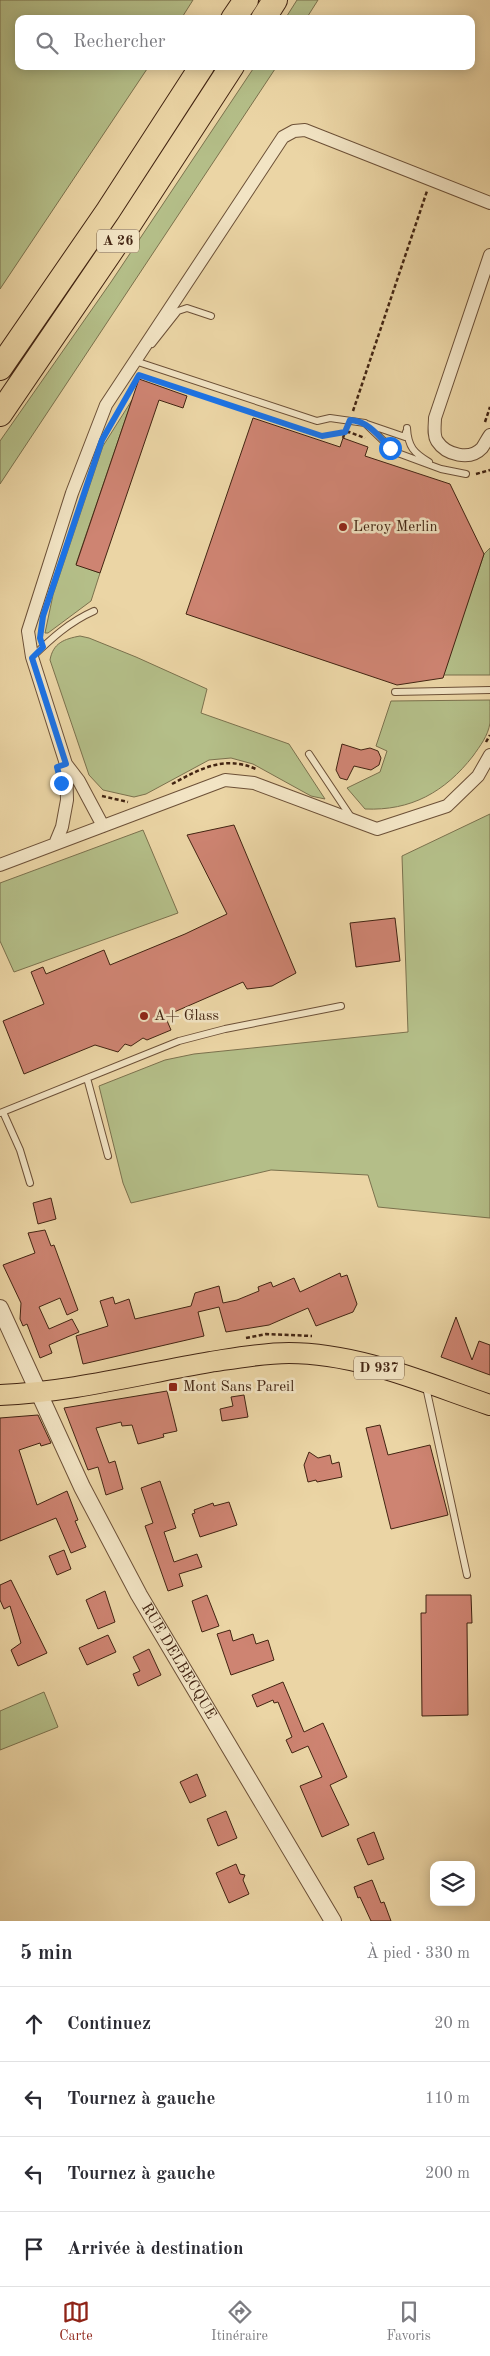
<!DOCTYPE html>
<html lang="fr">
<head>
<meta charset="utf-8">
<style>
  :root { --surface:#fff; --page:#f2f2f3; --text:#2b2b33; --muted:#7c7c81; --line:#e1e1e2; --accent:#8f2418 }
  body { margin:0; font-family:"Old Standard TT",serif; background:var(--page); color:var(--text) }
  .controls { position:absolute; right:15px; bottom:15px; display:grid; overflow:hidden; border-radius:10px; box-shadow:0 2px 12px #0003 }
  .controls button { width:45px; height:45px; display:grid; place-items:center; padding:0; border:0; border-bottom:1px solid var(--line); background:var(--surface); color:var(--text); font:25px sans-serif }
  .stop { position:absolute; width:15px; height:15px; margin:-11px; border:4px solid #1a73e8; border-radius:50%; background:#fff }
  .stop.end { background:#1a73e8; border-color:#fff; box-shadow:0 1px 5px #0008 }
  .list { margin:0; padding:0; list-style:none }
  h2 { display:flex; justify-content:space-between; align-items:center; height:65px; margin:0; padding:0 20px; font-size:21px }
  h2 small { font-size:16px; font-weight:400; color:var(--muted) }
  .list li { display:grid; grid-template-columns:32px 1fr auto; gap:15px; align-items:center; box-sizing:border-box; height:75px; padding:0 20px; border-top:1px solid var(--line) }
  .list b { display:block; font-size:19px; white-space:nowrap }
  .list em { font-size:16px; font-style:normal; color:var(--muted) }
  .icon { flex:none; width:28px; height:28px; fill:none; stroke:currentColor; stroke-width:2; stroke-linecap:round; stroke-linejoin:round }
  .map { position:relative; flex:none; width:490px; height:1921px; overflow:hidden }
  .search { position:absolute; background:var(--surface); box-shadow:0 2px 12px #0003; left:15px; right:15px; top:15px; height:55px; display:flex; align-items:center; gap:12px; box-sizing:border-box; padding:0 18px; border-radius:10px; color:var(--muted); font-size:19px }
  .sheet { height:365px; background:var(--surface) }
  nav { display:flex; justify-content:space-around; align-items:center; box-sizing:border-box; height:70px; border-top:1px solid var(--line); background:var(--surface); font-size:14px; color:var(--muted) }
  nav a { display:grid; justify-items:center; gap:2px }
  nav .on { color:var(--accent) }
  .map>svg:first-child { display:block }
</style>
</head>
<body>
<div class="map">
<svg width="490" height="1921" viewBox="0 0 490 1921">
  <rect width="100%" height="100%" fill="#ebd5a5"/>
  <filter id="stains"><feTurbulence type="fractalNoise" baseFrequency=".004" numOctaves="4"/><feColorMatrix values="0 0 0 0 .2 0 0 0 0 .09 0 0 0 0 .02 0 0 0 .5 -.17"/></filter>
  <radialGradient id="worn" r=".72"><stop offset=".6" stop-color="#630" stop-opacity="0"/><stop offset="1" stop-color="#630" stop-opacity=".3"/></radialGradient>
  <path fill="#b4be88" stroke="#7b714d" d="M0,0H193L181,19H19V66H149L0,289Z
    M297,0H318L306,19H285Z
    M255,66H277L0,484V441L111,282Z
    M132,400L76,564L100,573L91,601L48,633H45L53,595L103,446Z
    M490,548V675H443L484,554Z
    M80,636L89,638L136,657L207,689L201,713L289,744L325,799L311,796L253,764L231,758L209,760L146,794L134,797L103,790L89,775L50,660C53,643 64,639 80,636Z
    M490,700C490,707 490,715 490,723C488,736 480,746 473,756C445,792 411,811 365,809L347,788L380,772L387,751L376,746L391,701Z
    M490,814V1218L378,1207L368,1175L271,1170L131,1203L123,1183L99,1086L165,1060L194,1054L408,1032L402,856Z
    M143,830L178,913L14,972L0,941V883Z
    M44,1692L58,1727L0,1750V1711Z"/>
  <path fill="#ce8472" stroke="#422412" d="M139,379L187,396L183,408L159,400L100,573L76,565Z
    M253,418L340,447L343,438L368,447L365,456L450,484L484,554L443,678L397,685L186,614Z
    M342,744L361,750L370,748L378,751L381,758L379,765L371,770L354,766L347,780L340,778L336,770Z
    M234,825L296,973L272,986L247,989L243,982L165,1016L171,1030L147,1040L143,1038L131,1046L125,1044L118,1052L95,1045L24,1074L3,1021L44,1004L31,972L43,967L46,974L104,950L110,965L185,934L227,914L187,835Z
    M395,918L400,961L356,967L350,923Z
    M51,1198L56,1219L38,1224L33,1203Z
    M45,1230L51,1246L54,1245L78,1310L67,1315L60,1298L39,1307L49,1329L72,1319L79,1332L49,1345L52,1353L40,1358L27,1324L23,1326L20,1319L21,1303L3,1265L35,1253L28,1233Z
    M340,1273L341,1277L347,1275L357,1304L353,1312L316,1326L308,1308L269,1325L226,1332L219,1307L198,1312L204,1336L83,1364L76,1336L108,1326L100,1301L113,1297L115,1304L129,1299L135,1319L191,1306L195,1293L219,1286L223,1303L237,1300L259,1291L258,1287L271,1282L273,1287L294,1278L300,1292Z
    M456,1317L472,1360L479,1341L490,1345V1375L441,1357Z
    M167,1391L177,1431L163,1434L164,1437L138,1444L132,1425L122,1426L121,1422L96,1428L109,1463L115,1461L123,1489L106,1495L98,1467L88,1470L64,1408Z
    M244,1395L248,1417L222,1421L220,1409L233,1406L231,1397Z
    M38,1415L51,1443L41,1446L40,1443L19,1450L37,1505L67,1491L78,1520L75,1521L86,1547L71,1553L56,1518L0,1541V1418Z
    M380,1425L388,1455L430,1445L448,1515L391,1529L366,1428Z
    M309,1452L318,1458L330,1455L332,1464L339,1462L342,1477L317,1482L316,1480L308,1482L304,1465Z
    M160,1481L176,1528L164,1532L174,1562L197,1554L202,1567L179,1574L183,1586L168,1591L145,1526L153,1523L141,1488Z
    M229,1502L237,1525L200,1537L192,1514L195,1513L194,1510L213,1503L214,1506Z
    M64,1550L71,1569L57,1575L49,1556Z
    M11,1580L47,1653L18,1666L11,1650L21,1643L10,1606L4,1609L0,1600V1585Z
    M105,1591L115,1622L98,1629L86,1600Z
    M207,1595L219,1626L202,1632L192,1601Z
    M426,1595H471L472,1623H467L468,1715L422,1716L421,1613H426Z
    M230,1630L233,1641L253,1634L256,1644L268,1640L274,1660L231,1675L217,1634Z
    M108,1635L116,1652L87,1665L79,1648Z
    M149,1649L161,1675L138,1686L133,1674L140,1671L133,1657Z
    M283,1682L304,1732L323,1723L347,1777L330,1785L349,1825L322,1837L300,1786L322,1777L308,1746L292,1753L286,1740L292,1737L278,1702L274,1703L273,1700L257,1707L252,1695Z
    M197,1774L206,1796L190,1803L180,1782Z
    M226,1811L237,1838L218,1846L207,1819Z
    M374,1832L384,1859L368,1865L357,1839Z
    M236,1864L240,1874L245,1875L243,1880L249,1894L229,1903L216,1873Z
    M372,1880L381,1903L384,1902L391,1921H371L360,1897L358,1898L354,1887Z"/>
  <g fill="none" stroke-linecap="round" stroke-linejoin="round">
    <defs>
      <path id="service" d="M152,344L178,311L187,308L211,316
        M135,361L317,421L330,418L365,423L395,452L441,469L466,474
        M367,424L405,437L406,432
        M407,428C408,447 414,453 429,462
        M32,657C51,639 69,622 94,611
        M395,692L490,690
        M309,754L351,817
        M87,1078L108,1156
        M3,1112L20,1150L30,1183
        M0,1113L179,1041L225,1029L341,1006
        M426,1387L467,1575"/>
      <path id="minor" d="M490,255L435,418C435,425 433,435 437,441C446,455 470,461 482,448C485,444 487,439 490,435
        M66,764L79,781L103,826
        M55,844L62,827L67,800L66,764L32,657L28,631L72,493L106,405L283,137L294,131L305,130L490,203
        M0,865L225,780L254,783L377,829L447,806L478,776L490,755"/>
      <g id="tertiary">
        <path id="s1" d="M0,1308L82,1487L139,1595L333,1921"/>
      </g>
      <path id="primary" d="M0,1395C71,1392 140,1374 210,1362C236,1358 262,1353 289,1353C358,1353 425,1383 490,1405"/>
      <path id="motorway" d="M233,19L246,0
        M263,19L275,0
        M0,368L108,211L202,66
        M0,414L128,226L232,66"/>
    </defs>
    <use href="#service" stroke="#6c5037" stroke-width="8"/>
    <use href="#minor" stroke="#6c5037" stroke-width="14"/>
    <use href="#tertiary" stroke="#6c5037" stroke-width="18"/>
    <use href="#primary" stroke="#422412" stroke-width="22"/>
    <use href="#motorway" stroke="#422412" stroke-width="26"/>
    <path stroke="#422412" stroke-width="2.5" stroke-dasharray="4 2.5" stroke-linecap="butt" d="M142,376L322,436L349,432L365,438
      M353,411L427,191
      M485,422L490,407
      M343,438L345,432
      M476,474L490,470
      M486,742L490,735
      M172,784C200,769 224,755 256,769
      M102,796L128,802
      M246,1338L266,1334L312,1336"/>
    <use href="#service" stroke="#f2e4c4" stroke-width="6"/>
    <use href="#minor" stroke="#f2e4c4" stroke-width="12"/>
    <use href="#tertiary" stroke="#f2e4c4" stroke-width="16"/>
    <use href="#primary" stroke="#ebd5a5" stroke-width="20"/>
    <use href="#motorway" stroke="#ebd5a5" stroke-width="24"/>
  </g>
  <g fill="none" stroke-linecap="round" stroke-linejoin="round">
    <path stroke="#1a73e8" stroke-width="6" d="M61,783L57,767L66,764L32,658L43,647L40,638L43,616L102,440L139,375L322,436L345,432L350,420C368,421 378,435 390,448"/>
  </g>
  <g fill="#8f2418" stroke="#f2e4c4" stroke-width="2">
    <circle cx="343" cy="527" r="5"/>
    <circle cx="144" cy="1016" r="5"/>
    <rect x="168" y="1382" width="10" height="10" rx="2.5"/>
  </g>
  <g text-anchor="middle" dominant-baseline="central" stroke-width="5" stroke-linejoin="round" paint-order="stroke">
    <g fill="#f2e4c4" stroke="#775e47" stroke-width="1">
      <rect x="97" y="229.5" width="42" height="23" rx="4"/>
      <rect x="354" y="1356.5" width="50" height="23" rx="4"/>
    </g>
    <g font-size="14" font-weight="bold" fill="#422412">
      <text x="118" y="241">A 26</text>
      <text x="379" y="1368">D 937</text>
    </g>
    <g font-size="15" fill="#422412" stroke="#f2e4c4" text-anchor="start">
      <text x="353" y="527">Leroy Merlin</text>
      <text x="154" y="1016">A+ Glass</text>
      <text x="183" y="1387">Mont Sans Pareil</text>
    </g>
    <g font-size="15" fill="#422412" stroke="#f2e4c4">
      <text stroke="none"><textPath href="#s1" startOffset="396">RUE DELBECQUE</textPath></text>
    </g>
  </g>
  <rect width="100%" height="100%" filter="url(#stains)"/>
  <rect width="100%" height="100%" fill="url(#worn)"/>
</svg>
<div class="controls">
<button><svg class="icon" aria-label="layers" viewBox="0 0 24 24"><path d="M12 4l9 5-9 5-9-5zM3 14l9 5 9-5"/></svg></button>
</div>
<div class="stop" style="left:390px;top:448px"></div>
<div class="stop end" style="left:61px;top:783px"></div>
<div class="search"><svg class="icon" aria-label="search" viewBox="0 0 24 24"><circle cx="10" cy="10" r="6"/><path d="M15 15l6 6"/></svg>Rechercher</div>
</div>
<section class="sheet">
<h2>5 min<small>À pied · 330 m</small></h2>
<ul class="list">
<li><svg class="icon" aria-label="ahead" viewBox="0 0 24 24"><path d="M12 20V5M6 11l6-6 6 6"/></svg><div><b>Continuez</b></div><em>20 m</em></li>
<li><svg class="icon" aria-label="left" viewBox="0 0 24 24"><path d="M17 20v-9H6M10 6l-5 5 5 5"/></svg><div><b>Tournez à gauche</b></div><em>110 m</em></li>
<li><svg class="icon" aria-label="left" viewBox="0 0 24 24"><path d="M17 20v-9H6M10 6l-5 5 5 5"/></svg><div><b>Tournez à gauche</b></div><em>200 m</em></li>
<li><svg class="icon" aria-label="arrive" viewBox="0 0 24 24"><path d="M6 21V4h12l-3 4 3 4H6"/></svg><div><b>Arrivée à destination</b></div></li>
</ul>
</section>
<nav>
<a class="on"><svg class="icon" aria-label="map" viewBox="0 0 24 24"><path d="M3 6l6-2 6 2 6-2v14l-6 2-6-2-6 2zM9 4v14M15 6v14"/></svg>Carte</a>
<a><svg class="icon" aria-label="directions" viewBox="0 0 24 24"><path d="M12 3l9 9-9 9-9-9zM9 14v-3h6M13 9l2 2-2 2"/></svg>Itinéraire</a>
<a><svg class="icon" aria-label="saved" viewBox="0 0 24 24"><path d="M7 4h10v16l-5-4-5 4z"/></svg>Favoris</a>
</nav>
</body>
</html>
